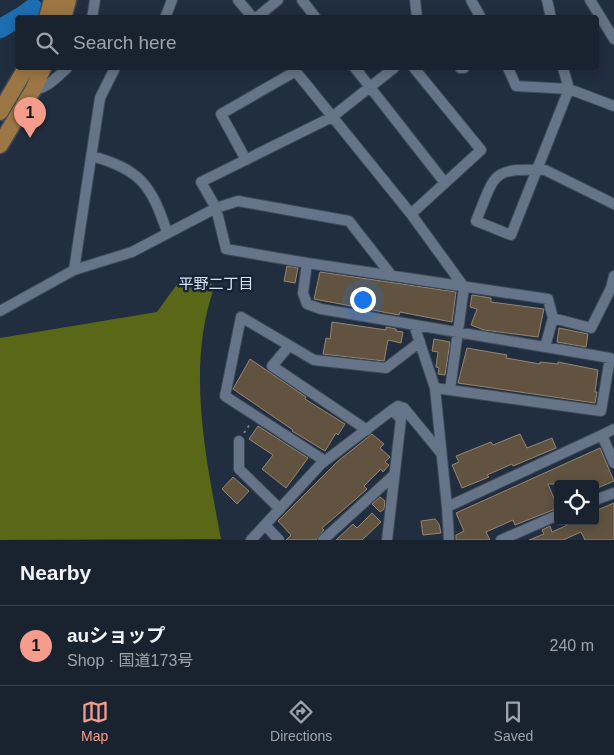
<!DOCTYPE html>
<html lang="en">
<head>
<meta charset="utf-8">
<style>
  :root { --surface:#19222f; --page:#262f3b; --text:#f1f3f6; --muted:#9fa4aa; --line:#373f4b; --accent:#f49d8d }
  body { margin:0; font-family:Helvetica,"Noto Sans JP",sans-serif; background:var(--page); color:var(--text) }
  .controls { position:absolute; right:15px; bottom:15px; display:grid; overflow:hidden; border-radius:5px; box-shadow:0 2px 12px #0003 }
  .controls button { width:45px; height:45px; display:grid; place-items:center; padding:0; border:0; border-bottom:1px solid var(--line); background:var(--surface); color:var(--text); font:25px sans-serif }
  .you { position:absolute; left:362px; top:299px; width:18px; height:18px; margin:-12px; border:4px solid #fff; border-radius:50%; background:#1a73e8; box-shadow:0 0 0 8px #1a73e833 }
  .badge { display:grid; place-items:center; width:32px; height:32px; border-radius:50%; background:var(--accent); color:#111; font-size:16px; font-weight:700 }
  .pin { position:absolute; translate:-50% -41px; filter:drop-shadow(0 1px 2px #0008) }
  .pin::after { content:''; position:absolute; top:26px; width:18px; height:15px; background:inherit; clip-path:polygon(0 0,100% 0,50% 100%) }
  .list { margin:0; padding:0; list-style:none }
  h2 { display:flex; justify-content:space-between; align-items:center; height:65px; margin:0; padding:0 20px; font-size:21px }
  h2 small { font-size:16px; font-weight:400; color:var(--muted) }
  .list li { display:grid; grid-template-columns:32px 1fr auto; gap:15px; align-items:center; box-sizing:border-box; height:80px; padding:0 20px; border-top:1px solid var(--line) }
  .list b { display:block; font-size:19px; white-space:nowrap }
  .list p { margin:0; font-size:16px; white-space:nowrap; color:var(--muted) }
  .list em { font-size:16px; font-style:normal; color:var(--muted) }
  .icon { flex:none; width:28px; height:28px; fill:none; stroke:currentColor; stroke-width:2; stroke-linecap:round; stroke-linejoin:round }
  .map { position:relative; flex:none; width:614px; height:540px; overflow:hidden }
  .search { position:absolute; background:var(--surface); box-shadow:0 2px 12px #0003; left:15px; right:15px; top:15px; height:55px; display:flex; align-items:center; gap:12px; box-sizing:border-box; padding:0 18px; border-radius:5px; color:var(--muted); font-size:19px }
  .sheet { height:145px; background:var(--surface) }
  nav { display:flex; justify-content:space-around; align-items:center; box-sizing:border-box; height:70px; border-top:1px solid var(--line); background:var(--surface); font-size:14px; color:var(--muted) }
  nav a { display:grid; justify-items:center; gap:2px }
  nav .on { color:var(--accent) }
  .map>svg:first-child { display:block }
</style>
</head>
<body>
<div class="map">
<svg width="614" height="540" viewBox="0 0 614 540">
  <rect width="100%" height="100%" fill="#212e3f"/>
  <path fill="#596716" d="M205,275L214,288C186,367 206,459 221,539L0,540V338L157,312L180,280Z"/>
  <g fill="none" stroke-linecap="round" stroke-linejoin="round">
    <path stroke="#1d6eb1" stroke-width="19" d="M19,18L33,8
      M0,29L18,18"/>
  </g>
  <path fill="#615340" stroke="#958671" d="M287,266L298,268L295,283L284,281Z
    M320,272L456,292L452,322L400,312L399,315L314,299Z
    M472,295L491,298V302L544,309L538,337L484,330L471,325L477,309L470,307Z
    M332,322L386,330V327L396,329V331L403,332L401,343L388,340L384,361L323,354L326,338L330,339Z
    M559,328L588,334L586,347L557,342Z
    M434,339L450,342L445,375L438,374L439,368L436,367L438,352L432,351Z
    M467,348L507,355L506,358L540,364V362L558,364V362L598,370L595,392H597L595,403L458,383Z
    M250,359L306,397L305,399L345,424L338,435L336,433L325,451L292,431L293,430L233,389Z
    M258,426L308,458L286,488L262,469L273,455L249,439Z
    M372,434L384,444L380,448L390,457L385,462L389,465L383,472L381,469L364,486L367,489L357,498L322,528L324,530L316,540H286L291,535L278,521L338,461Z
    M520,434L527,448L552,438L556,448L513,466L512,464L487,475L489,477L462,488L452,465L459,462L456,456L491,442L493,445Z
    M600,448L614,481L595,489V484H548L558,508L515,525L513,520L486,532L490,540H456V535L464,531L456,513Z
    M233,477L249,491L237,504L222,489Z
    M380,497L385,501L384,509L380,512L372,504Z
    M614,503V540H585L581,532L563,540H529L544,534L542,530L550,526L552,532L576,521H595V511Z
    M372,513L381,522L362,540H336L353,524L357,528Z
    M435,519L439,524L441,533L423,535L421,521Z"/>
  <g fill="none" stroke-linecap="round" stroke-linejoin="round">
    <defs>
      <path id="minor" d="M238,0L253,18
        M302,0L316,18
        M415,0L417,18
        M471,0L481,18
        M547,0L551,18
        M590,0L614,39
        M92,18L95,0
        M165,18L172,0
        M256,18L278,0
        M293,68L411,214
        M355,68L445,183
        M414,68L481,150L411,214L464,287L450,390
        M460,68H464
        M508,68L516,86L569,89L614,106
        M563,68L569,89L511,235L476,221C496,173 490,168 545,170L614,204
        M31,89C45,91 57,77 67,68
        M92,156C141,170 151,185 167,232
        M246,160L221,114L296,71
        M307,263L226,249L216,208L201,182L332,117L394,68
        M74,270L100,98L115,68
        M0,311L74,270L132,252L216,208L238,201L349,221L392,276
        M553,318L591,328L611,288L614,276
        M414,325L435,388L447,507
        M289,346L272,366L367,430
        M435,388L601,411L610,358L321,309L307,304L303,293L307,263L548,299L553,318L545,347
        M392,410L398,406L404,408L441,453
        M602,435L614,429
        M239,441V469L280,509
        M325,461L225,396L241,317L314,360L386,368L420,342
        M595,500L614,493
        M265,525L279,540
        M251,540L321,464L392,410L401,419L387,540
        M323,540L394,475
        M449,540L447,507L602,435L614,463
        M501,540L558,515"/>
      <path id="trunk" d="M47,18L52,0
        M63,18L68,0
        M0,112L26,68
        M0,145L33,90L43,68"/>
    </defs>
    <use href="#minor" stroke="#3e4957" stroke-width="12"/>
    <use href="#trunk" stroke="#3e4957" stroke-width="19"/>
    <path stroke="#6f7a88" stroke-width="2" stroke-dasharray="2.5 4" stroke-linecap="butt" d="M244,433L250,424"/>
    <use href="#minor" stroke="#657488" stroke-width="10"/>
    <use href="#trunk" stroke="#9c7644" stroke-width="16"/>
  </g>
  <g text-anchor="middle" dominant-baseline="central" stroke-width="5" stroke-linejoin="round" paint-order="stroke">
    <g font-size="15" fill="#d3e3fa" stroke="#182434">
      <text x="216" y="283">平野二丁目</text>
    </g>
  </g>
</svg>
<div class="controls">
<button><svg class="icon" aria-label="locate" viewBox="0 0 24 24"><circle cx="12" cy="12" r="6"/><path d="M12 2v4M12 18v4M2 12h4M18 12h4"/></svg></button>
</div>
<div class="you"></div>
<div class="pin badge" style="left:30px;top:138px">1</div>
<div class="search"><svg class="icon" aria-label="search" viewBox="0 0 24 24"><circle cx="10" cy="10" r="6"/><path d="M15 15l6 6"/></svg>Search here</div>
</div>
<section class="sheet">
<h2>Nearby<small></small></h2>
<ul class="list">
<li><span class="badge">1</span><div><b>auショップ</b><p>Shop · 国道173号</p></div><em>240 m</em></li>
</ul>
</section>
<nav>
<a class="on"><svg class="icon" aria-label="map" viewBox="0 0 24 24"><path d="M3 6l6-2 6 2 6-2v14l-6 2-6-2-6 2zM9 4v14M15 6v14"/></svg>Map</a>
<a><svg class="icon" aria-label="directions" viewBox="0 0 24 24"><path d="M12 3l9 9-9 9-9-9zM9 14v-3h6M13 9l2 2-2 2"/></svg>Directions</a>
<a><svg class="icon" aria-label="saved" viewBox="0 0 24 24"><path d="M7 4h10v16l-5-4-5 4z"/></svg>Saved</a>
</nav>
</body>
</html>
